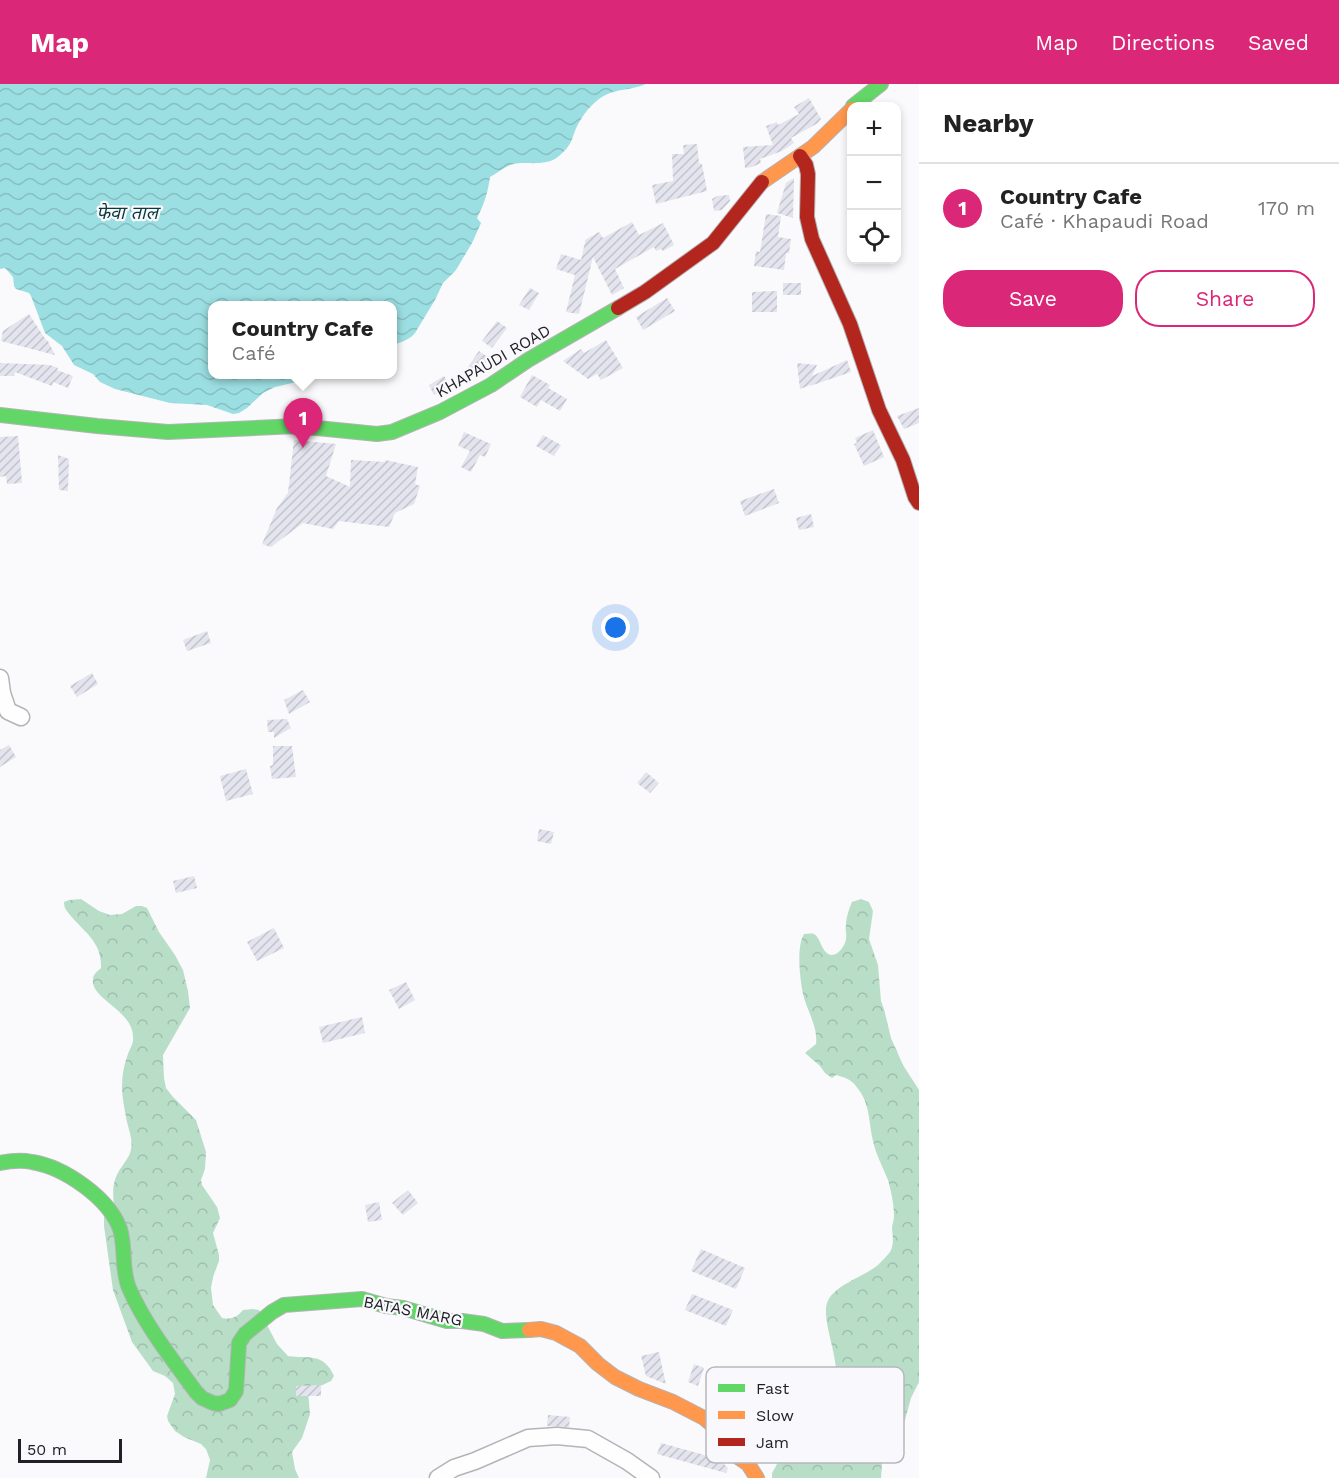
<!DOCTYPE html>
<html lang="en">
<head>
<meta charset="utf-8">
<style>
  :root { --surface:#fff; --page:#f2f2f2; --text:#222; --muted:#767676; --line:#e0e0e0; --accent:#db2777 }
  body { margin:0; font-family:"Work Sans","Noto Sans Devanagari",sans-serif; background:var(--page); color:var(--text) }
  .controls { position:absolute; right:18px; top:18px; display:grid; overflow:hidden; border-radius:12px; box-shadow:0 3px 9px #0003 }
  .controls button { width:54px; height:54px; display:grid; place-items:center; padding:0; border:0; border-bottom:2px solid var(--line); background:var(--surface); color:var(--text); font:30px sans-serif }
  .scale { position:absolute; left:18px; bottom:15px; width:104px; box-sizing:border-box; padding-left:6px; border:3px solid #212125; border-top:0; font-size:16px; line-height:21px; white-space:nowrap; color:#212125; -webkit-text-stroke:4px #f9f9fd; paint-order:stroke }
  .you { position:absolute; left:616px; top:544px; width:21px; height:21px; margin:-15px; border:4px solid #fff; border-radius:50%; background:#1a73e8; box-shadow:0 0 0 9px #1a73e833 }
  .badge { display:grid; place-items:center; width:39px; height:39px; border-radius:50%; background:var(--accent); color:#fff; font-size:20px; font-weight:700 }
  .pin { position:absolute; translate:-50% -50px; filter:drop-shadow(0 2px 3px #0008) }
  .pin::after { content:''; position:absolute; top:32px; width:21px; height:18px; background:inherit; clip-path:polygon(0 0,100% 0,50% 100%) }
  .popup { position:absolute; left:208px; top:217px; width:189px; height:78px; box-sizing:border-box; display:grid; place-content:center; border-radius:12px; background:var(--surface); filter:drop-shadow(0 2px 4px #0005); font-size:20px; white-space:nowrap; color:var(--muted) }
  .popup b { font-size:22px; color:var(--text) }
  .popup::after { content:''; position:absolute; left:50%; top:100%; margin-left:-12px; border:12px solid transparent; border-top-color:var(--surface) }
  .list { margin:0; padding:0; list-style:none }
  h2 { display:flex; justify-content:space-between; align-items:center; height:78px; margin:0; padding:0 24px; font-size:26px }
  h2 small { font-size:20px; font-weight:400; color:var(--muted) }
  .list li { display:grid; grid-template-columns:39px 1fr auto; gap:18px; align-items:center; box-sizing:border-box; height:90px; padding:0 24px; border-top:2px solid var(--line) }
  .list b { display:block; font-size:22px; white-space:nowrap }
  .list p { margin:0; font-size:20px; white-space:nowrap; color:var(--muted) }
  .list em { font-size:20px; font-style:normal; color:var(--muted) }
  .actions { display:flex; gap:12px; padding:18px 24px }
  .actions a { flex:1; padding:14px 0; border:2px solid var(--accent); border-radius:24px; text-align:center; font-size:21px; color:var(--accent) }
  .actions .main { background:var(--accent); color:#fff }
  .icon { flex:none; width:33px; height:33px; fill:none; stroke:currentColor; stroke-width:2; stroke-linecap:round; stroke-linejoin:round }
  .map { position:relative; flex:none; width:919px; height:1394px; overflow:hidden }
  header { display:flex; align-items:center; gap:36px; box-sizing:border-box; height:84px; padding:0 30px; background:var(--accent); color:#fff }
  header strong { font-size:28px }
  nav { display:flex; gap:33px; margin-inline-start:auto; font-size:21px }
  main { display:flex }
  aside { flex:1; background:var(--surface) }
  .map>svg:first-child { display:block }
</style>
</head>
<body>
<header>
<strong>Map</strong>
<nav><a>Map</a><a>Directions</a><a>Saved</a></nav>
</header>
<main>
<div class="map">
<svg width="919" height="1394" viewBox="0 0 919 1394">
  <defs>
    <pattern id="forest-crowns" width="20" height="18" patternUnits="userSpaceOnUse" patternTransform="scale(1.5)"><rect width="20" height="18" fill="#b9dec8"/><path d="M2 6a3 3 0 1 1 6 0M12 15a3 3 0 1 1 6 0" fill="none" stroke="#9fbeac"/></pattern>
    <pattern id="water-waves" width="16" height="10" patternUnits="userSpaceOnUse" patternTransform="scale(1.5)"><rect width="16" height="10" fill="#9cdfe2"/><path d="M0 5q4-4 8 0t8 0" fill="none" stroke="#86bfc2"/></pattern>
    <pattern id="building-hatch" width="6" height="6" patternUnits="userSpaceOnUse" patternTransform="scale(1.5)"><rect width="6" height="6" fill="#e3e4ed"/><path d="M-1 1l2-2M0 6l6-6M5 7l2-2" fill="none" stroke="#c2c3cb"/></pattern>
  </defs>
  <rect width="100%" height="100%" fill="#fafafc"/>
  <path fill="url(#forest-crowns)" d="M81,815L99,827L110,831L122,830L136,822H142L147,824L159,848L175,871L183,886L188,907L190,924L163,971L164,994L166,1004L173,1013L196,1036L206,1068L205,1085L201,1096L202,1101L217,1123L220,1134L213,1149L219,1171V1177L213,1193L211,1204L213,1221L222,1234C232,1236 237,1233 243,1226L253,1225L259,1226L277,1260L288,1272C309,1275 323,1268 334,1292L331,1297L308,1308L310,1330L302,1354L292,1368L295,1385L299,1394H206L210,1376L206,1365L201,1360L184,1353L175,1347L168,1337L167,1332L175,1310L173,1299L165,1292L153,1287L132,1258L113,1206L104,1142V1111L114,1120C112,1105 113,1094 123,1081C126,1076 130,1072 131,1065C133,1057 129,1046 127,1038C125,1027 122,1014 122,1002C122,991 124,980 128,970C130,964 134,959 133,953C133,926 90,915 93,895C93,890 98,887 101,884C102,858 85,849 70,831C66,826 64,824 64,818L69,816Z
    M861,815L869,818L873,827L869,855L878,881L881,917L884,925L891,954L903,981L919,1006V1298L911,1314L900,1354L895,1360L882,1379L881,1394H772V1389C780,1376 785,1362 795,1350C812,1330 835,1316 836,1287C836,1268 822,1235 827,1219C833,1201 864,1193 878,1181C881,1178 887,1172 890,1168C894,1161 893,1153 892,1145C892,1141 894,1136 894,1132C894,1120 891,1107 888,1096C883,1083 876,1071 873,1057C869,1041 870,1023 861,1009C853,997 850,995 836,991L832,994L825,989L820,982L805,969L816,960C818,942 807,927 803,910C800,894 796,864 804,850C807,850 811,849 814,850C820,853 821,865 827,869C835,876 845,863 846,855C847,851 845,846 846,841C846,834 849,825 852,818Z"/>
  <path fill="url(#water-waves)" d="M0,0H646C634,5 622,5 610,9C598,13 586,26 580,37C571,51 575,59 559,72C545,84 525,76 510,81C503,84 496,90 490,93C488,108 484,121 477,134L481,139L472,159L456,186L443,199L435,216L415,249C409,256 402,258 393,261V222H213V290L339,291L322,292L275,303L263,309L247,324L239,329L233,330L207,321L170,319L115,305L100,298L93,290L74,281L62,262L45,249L31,212L29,209L16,205L14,202L13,193L5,184L0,185Z"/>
  <path fill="url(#building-hatch)" d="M809,14L821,35L818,39L791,54L794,59L782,67L760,75L761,79L752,83L745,84L743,63L773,61L766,42L777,38L778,41L799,30L794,23Z
    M697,60L699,79L702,80L707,107L656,120L652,101L673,97L672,70H684L683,61Z
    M794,94L793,133V134L777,129L786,99Z
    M729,111L730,117L722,126L714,127L712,115L717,112Z
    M766,130L781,132L778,153L791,155L789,169H786L784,186L754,182L756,167L760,168Z
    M632,138L639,151L663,139L674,161L663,167L661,165L656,167L654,163L615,185L624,204L612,211L593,173L579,230L566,228L575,191L556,185L561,170L581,176L585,158V156L599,148L603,154Z
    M783,199H801V211H783Z
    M530,204L539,209L529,226L519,221Z
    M777,207V228H752V208Z
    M667,214L675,227L643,246L636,233Z
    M29,230L46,256L48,257L55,271L1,257L3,247Z
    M497,237L507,244L492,264L482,257Z
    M606,256L623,284L601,296L597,290L588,295L563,277L581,265L584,269Z
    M479,267L489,274L478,289L468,283Z
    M847,276L851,288L810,302L809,301L808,302L800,305L797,279L817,281L812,292Z
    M0,279L50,281L58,284L57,286L73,292L68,304L53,298L52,302L15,288L14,292H0Z
    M532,291L550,301L548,304L567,315L560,327L541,316L537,323L520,313Z
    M444,292L450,302L434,311L429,301Z
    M919,324V339L904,345L897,332Z
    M873,346L884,373L864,382L854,360L857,359L855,354Z
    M464,348L491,360L485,373L480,371L471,388L461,383L470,367L458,362Z
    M543,351L561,361L554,372L536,362Z
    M18,352L22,399L7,400L6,392L0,393V353Z
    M294,356L336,360L326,392L350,403L351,376L385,378V376L418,383L415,400L420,402L414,420L395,429L389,443L339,437L333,445L303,439L271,463L262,460L277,424L288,409Z
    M58,371L69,375L68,407L59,406Z
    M774,405L779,419L745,432L740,417Z
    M811,430L814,443L799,446L796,434Z
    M207,547L211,559L187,567L183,556Z
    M92,589L98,600L77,613L70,602Z
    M303,606L310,618L289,630L284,616Z
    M287,635L291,644L274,654V648H268L267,636Z
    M9,661L16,673L0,683V666Z
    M273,662H292L296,693L272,695L270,682L273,681Z
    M246,685L253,710L226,717L220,692Z
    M646,688L659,699L650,709L637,699Z
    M539,745L554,748L551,760L537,757Z
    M194,792L197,804L176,809L173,797Z
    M274,844L284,864L257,877L247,858Z
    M406,898L415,916L399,925L389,906Z
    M362,933L365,949L323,959L319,943Z
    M408,1106L418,1119L403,1131L392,1119Z
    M379,1118L382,1136L368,1138L365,1121Z
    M701,1165L745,1184L736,1205L691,1187Z
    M692,1210L733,1226L726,1242L685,1226Z
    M659,1268L663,1287L666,1300L646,1292L641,1272Z
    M694,1280L704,1284L698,1302L688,1298Z
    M321,1301V1312H296V1302Z
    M548,1331L570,1333L569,1343L547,1342Z
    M661,1359L719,1375L728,1384L726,1389L657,1370Z"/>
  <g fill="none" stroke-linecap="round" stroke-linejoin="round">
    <defs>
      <path id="street" d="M0,594L2,609L8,627L21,633
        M438,1394L454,1384L475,1377L528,1354L557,1352L588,1355L627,1377L651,1394"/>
      <path id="fast" d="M853,22L881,0
        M0,331L97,342L168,348L297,342L377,350L392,348L440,328L491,301L528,276L618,224
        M0,1079C10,1077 22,1076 32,1078C64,1083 109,1114 120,1145C126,1164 121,1185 129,1204C145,1241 172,1275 196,1308L202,1314L213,1319L219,1320L230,1316L236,1307L239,1259L245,1250L272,1228L284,1221L362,1215L386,1222L403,1224L447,1237H462L484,1240L502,1247L529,1246"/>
      <path id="slow" d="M762,98L813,63L852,25
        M529,1246L541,1245L556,1249L580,1262L598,1280L615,1293L639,1305L673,1318L704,1334L719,1347L732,1369L748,1380L757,1394"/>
      <path id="jam" d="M800,72L806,81L808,90L807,133L812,155L850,240L879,326L903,376L915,413L919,419
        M618,224L645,208L713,159L762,98"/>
    </defs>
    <use href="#street" stroke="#b3b4b6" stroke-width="19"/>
    <use href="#fast" stroke="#b3b4b6" stroke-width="16"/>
    <use href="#slow" stroke="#b3b4b6" stroke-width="16"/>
    <use href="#jam" stroke="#b3b4b6" stroke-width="16"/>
    <use href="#street" stroke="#fefeff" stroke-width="16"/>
    <use href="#fast" stroke="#63d668" stroke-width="14"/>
    <use href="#slow" stroke="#ff974d" stroke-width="14"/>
    <use href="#jam" stroke="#b3261e" stroke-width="14"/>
  </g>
  <g text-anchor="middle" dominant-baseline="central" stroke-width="4.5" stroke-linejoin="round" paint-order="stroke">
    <g font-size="16" fill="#212125" stroke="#f9f9fd">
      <text transform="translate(493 277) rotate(-30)">KHAPAUDI ROAD</text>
      <text transform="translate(413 1227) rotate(11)">BATAS MARG</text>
    </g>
    <g font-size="18" font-style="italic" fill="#083839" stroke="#f9f9fd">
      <text x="127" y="128">फेवा ताल</text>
    </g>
  </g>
  <rect x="706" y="1283" width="198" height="96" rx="9" fill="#f9f9fd" stroke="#b8b8bc" stroke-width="1.5"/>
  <rect x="718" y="1300" width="27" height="8" fill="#63d668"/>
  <rect x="718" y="1327" width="27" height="8" fill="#ff974d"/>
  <rect x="718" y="1354" width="27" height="8" fill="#b3261e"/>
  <g font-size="16" fill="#212125">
    <text x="756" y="1310">Fast</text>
    <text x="756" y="1337">Slow</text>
    <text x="756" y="1364">Jam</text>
  </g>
</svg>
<div class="controls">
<button>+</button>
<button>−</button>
<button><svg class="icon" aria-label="locate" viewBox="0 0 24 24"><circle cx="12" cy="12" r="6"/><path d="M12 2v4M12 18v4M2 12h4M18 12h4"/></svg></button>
</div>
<div class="scale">50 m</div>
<div class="you"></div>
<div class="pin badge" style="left:303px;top:364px">1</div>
<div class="popup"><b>Country Cafe</b>Café</div>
</div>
<aside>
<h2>Nearby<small></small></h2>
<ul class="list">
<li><span class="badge">1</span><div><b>Country Cafe</b><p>Café · Khapaudi Road</p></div><em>170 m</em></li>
</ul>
<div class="actions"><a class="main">Save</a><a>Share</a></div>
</aside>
</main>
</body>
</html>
